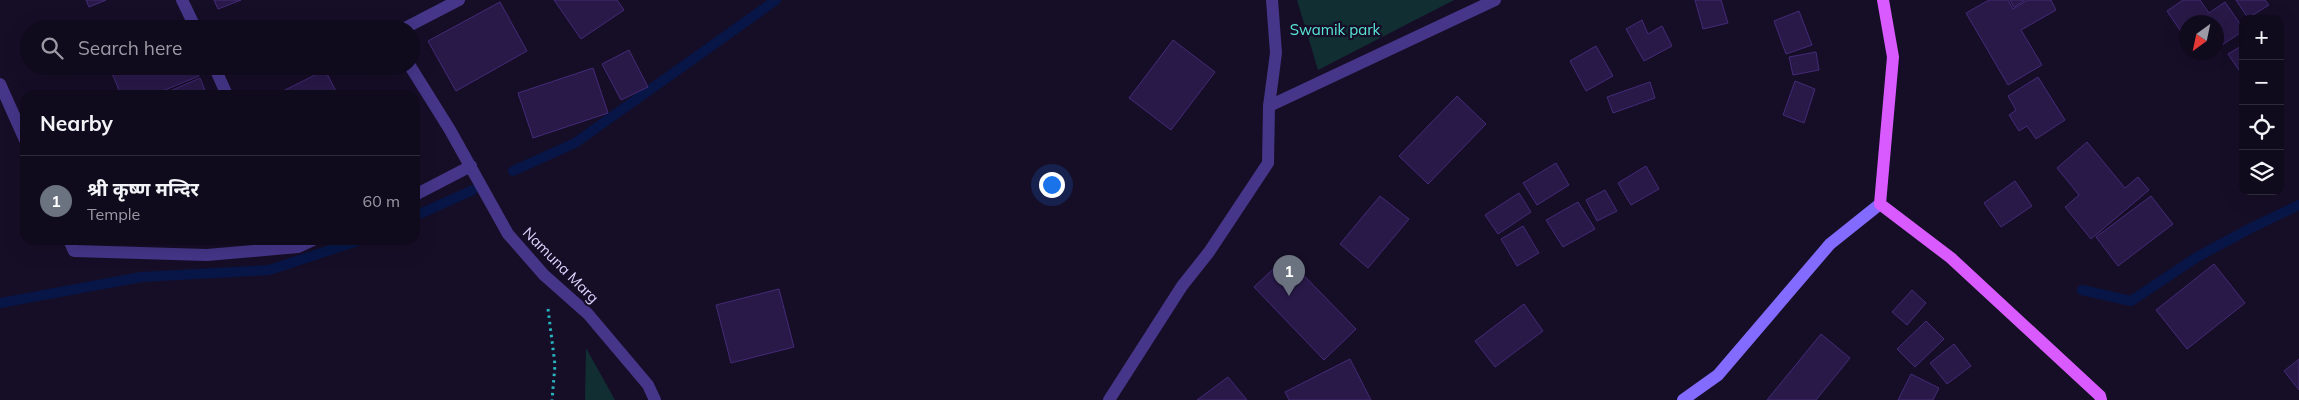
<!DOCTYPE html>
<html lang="en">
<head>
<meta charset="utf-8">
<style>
  :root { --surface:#100a1d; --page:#1e182a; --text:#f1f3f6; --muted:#9c9aa4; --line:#302b3b; --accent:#00c2ff }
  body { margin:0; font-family:Mulish,"Noto Sans Devanagari",sans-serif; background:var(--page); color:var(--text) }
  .controls { position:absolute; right:15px; top:15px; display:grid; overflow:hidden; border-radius:10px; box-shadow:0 5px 20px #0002 }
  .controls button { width:45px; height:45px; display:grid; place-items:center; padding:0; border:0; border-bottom:1px solid var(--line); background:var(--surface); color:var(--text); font:25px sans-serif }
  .compass { position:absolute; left:2179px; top:15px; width:45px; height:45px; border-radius:50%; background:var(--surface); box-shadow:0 5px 20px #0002; rotate:213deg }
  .you { position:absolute; left:1051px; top:184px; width:18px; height:18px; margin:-12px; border:4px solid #fff; border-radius:50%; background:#1a73e8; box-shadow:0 0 0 8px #1a73e833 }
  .badge { display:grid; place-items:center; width:32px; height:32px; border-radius:50%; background:var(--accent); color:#fff; font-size:16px; font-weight:700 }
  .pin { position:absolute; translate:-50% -41px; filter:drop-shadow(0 1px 2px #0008) }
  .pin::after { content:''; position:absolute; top:26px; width:18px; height:15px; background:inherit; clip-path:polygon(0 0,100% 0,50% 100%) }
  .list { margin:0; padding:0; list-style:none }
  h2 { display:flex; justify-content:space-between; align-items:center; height:65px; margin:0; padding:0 20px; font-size:21px }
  h2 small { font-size:16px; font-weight:400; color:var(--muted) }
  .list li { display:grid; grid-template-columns:32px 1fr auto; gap:15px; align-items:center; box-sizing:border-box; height:90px; padding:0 20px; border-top:1px solid var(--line) }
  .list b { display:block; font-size:19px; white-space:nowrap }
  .list p { margin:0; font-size:16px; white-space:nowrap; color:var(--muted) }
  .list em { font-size:16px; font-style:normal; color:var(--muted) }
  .icon { flex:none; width:28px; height:28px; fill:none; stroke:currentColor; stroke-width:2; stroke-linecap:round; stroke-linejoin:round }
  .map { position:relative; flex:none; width:2299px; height:400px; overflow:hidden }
  .search { position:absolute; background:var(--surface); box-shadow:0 5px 20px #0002; left:20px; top:20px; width:400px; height:55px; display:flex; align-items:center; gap:12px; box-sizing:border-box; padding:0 18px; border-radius:28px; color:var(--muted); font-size:19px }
  .panel { position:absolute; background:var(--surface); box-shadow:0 5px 20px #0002; left:20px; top:90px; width:400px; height:155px; border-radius:15px }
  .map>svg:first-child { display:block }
</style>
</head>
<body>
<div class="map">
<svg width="2299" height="400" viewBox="0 0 2299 400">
  <rect width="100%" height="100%" fill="#160e27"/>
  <path fill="#112e32" d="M1297,0H1454L1318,70Z
    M586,348L615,400H585Z"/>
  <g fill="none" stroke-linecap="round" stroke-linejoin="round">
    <path stroke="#071647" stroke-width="10" d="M513,171L575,143L776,0
      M415,216L473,190
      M2082,290L2131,301L2197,257L2251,228L2299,205
      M0,303L141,277L269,270L361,240"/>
  </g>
  <path fill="#291949" stroke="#442a77" d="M86,0H106L89,7Z
    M214,0H241L218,9Z
    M554,0H617L624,10L581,39Z
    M1695,0H1721L1728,23L1703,29Z
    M1989,0H2008L2013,9L2028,0H2051L2056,10L2021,30L2042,65L2008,85L1966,13Z
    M2010,0H2025L2014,7Z
    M2183,0H2200L2209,13L2225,2L2243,28V31L2216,49V22H2186V39L2167,11Z
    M2236,0H2265L2269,5L2248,18Z
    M500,2L527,51L456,91L428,41Z
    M1799,11L1812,45L1786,54L1774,21Z
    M1642,20L1648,34L1662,26L1672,46L1644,61L1626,29Z
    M1173,40L1215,72L1171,130L1129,98Z
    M2243,45V76L2228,54Z
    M1596,46L1613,76L1586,91L1570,61Z
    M629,50L648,87L621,100L602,64Z
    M1816,52L1819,70L1793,75L1789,57Z
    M2196,52H2211L2201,59Z
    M109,66H194L199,76L153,95H121Z
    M593,68L608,113L533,138L518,93Z
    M325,70L338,95H275Z
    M2038,77L2065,120L2036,139L2027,126L2019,131L2009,115L2016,110L2008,96Z
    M200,78L207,95H161Z
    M1795,81L1815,89L1804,123L1783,115Z
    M1650,82L1655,98L1613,113L1607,97Z
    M1457,96L1486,124L1428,184L1399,156Z
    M2087,142L2125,188L2138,177L2149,190L2091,239L2065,207L2079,195L2057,168Z
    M1556,163L1569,185L1537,205L1523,183Z
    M1646,166L1659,189L1631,205L1618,183Z
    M2015,181L2032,206L2001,227L1984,203Z
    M1605,190L1617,211L1597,221L1586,200Z
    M1519,193L1531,212L1498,234L1485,215Z
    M1380,196L1409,219L1368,268L1340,244Z
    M2151,196L2173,224L2118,266L2096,237Z
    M1578,202L1595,229L1563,247L1546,220Z
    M1523,226L1539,253L1517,266L1501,239Z
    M1286,257L1356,329L1324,360L1254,287Z
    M2214,264L2245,303L2187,349L2156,310Z
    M779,289L794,347L731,363L716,305Z
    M1912,290L1926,303L1907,325L1892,312Z
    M1524,304L1543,331L1495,367L1475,341Z
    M1926,321L1944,339L1915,367L1897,349Z
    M1821,334L1850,358L1816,400H1767Z
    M1954,344L1971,366L1947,384L1930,363Z
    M1350,359L1371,400H1289L1285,392Z
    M2299,359V390L2284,371Z
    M1911,374L1939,388L1933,400H1898Z
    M1228,377L1247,400H1197Z"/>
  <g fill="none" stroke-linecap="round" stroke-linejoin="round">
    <path stroke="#28b3bf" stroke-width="3" stroke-dasharray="2.5 4" stroke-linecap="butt" d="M548,309L555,365L552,400"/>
    <path stroke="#453689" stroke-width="12" d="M182,0L196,29
      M403,29L459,0
      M214,66L227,95
      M410,66L450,130L508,234L544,275L588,314L648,385L655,400
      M0,84L25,140
      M415,195L471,166
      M69,240L74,251L207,255L298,247L313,240
      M1109,400L1182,286L1209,252L1268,163L1269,106L1276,53L1272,0"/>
    <path stroke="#453689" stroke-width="12" d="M1269,106L1495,0"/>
    <path stroke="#846bff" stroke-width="12" d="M1683,400L1718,375L1830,244L1880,204"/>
    <path stroke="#d95bff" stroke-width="12" d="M1883,0L1893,57L1880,204L1951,258L2100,396L2101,400"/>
  </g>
  <g text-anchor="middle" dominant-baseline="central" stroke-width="4.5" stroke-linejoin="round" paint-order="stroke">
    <g font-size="15" fill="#59e6d7" stroke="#160e27">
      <text x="1335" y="29">Swamik park</text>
    </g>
    <g font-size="15" fill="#dfd4ff" stroke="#160e27">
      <text transform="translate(561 265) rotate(45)">Namuna Marg</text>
    </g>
  </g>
</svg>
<div class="controls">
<button>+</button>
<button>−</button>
<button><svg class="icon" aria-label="locate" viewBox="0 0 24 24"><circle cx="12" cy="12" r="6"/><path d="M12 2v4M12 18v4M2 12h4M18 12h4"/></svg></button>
<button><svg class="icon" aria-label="layers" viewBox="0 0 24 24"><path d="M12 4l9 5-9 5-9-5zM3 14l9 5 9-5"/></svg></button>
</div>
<svg class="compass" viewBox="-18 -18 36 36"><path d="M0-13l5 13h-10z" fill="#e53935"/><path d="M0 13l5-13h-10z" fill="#9c9aa4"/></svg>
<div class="you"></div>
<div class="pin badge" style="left:1289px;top:296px;background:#6b7280">1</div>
<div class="search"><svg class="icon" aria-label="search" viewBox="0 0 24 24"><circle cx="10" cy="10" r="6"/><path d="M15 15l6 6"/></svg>Search here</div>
<section class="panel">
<h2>Nearby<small></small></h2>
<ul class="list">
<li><span class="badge" style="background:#6b7280">1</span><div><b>श्री कृष्ण मन्दिर</b><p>Temple</p></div><em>60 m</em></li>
</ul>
</section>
</div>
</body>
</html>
